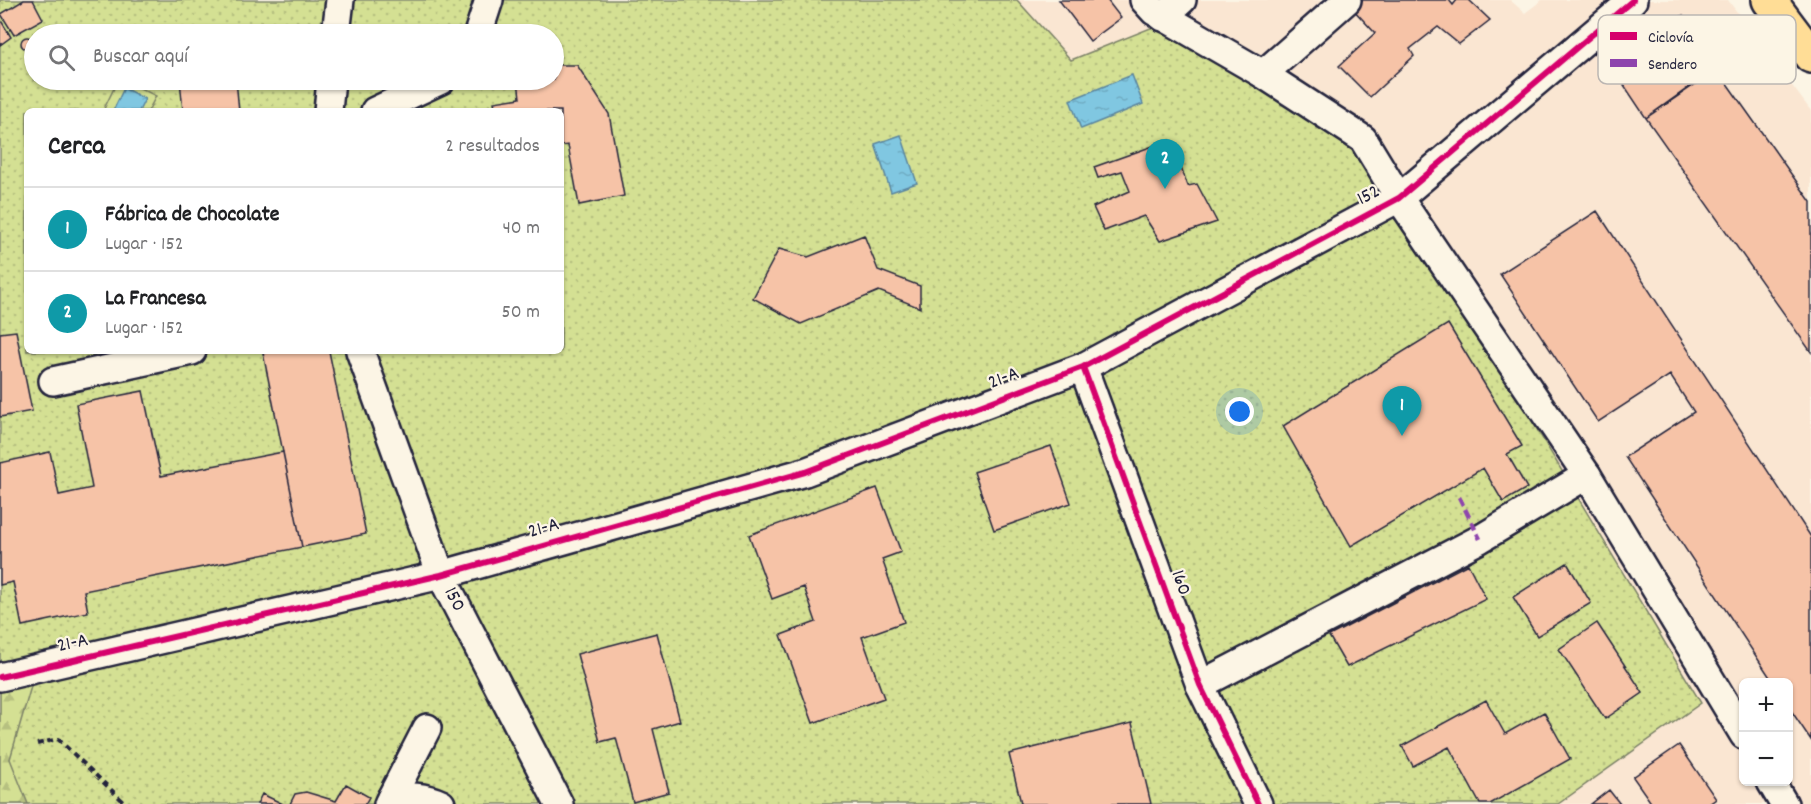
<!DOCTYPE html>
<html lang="es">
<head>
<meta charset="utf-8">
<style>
  :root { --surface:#fff; --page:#f2f2f2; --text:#202124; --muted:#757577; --line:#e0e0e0; --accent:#0f766e }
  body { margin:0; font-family:Dekko,sans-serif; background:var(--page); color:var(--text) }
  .controls { position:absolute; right:18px; bottom:18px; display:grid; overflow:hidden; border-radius:9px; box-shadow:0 2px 4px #0004 }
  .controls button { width:54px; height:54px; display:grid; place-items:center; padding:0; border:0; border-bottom:2px solid var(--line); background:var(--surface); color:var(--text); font:30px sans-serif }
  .you { position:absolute; left:1240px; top:412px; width:21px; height:21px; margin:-15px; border:4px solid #fff; border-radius:50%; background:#1a73e8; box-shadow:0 0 0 9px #1a73e833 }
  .badge { display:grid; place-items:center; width:39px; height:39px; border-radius:50%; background:var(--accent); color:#fff; font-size:20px; font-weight:700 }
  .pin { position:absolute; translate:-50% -50px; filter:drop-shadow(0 2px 3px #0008) }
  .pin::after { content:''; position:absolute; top:32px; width:21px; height:18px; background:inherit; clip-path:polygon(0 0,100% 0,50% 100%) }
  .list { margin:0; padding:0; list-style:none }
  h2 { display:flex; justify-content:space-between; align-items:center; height:78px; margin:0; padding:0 24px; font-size:26px }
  h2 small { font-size:20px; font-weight:400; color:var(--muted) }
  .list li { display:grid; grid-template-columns:39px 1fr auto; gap:18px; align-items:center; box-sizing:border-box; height:84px; padding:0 24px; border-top:2px solid var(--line) }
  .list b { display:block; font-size:22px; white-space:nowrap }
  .list p { margin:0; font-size:20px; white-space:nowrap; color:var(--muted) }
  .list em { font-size:20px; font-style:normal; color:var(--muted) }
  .icon { flex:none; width:33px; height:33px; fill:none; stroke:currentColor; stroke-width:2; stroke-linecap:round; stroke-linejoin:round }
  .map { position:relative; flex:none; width:1811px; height:804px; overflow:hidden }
  .search { position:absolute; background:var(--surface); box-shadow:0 2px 4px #0004; left:24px; top:24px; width:540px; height:66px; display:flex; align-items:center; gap:15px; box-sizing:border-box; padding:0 21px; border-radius:33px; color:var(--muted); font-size:22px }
  .panel { position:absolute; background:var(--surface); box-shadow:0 2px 4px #0004; left:24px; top:108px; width:540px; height:246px; border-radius:9px }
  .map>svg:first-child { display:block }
</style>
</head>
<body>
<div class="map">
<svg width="1811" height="804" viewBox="0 0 1811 804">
  <defs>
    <pattern id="grass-dots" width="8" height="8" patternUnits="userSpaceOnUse" patternTransform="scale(1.5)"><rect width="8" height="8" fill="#d4e093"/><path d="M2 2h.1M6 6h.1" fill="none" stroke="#b6c080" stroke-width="1.8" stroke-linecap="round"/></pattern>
    <pattern id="forest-firs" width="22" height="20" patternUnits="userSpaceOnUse" patternTransform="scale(1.5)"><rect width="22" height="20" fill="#d4e093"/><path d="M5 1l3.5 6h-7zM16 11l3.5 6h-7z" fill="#b6c080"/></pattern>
    <pattern id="water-ripples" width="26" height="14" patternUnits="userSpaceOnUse" patternTransform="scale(1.5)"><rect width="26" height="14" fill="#80c7e1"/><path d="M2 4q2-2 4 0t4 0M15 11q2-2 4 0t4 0" fill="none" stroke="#6eabc2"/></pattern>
  </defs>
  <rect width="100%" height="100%" fill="#fcf5e5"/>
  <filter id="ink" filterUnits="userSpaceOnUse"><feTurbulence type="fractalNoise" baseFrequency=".0167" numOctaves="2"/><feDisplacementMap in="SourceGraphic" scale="12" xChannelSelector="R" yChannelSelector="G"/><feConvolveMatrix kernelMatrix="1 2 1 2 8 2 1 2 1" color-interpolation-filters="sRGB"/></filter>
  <g filter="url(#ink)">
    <path fill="#fae6d2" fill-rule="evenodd" d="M1017,0H1510L1525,13L1542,0H1728L1811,111V804H1558L1701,703L1154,27L1071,60ZM1744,682H1788V782H1744Z"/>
    <path fill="url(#grass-dots)" stroke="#7b8167" stroke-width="1.5" fill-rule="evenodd" d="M0,0H1017L1071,60L1153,27L1363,139L1701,703L1558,804H0ZM34,34H554V80H34ZM27,111H561V351H27Z"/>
    <path fill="url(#forest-firs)" stroke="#7b8167" stroke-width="1.5" d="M32,683L10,759L28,804H0V691Z"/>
    <path fill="#d4e093" stroke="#7b8167" stroke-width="1.5" d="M118,80H124L156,96L148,111H103Z"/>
    <path fill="url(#water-ripples)" stroke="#5a859f" stroke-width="1.5" d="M1132,75L1143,104L1081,129L1070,100Z
      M124,88L145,99L139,111H113Z
      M901,135L917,183L891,192L875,144Z"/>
    <path fill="#f6c3a7" stroke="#22223b" stroke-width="1.5" d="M24,0H33L43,19L14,35L1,14Z
      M1059,0H1107L1121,18L1090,41Z
      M1362,0H1449L1453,5L1457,0H1469L1490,20L1459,44L1438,27L1410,49L1414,56L1370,97L1339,66L1375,33L1352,8Z
      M1683,15L1719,68L1646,118L1610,64Z
      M0,19L11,37L0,45Z
      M21 43a6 6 0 1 1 12 0a6 6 0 1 1-12 0Z
      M554,65H577L609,114L624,196L579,205L568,145L561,146V111H496L494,102L520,98L518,80H554Z
      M1716,68L1811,202V352L1646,118Z
      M180,80H236L239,111H183Z
      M1170,140L1188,186L1197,184L1217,222L1160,241L1144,216L1104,231L1093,207L1130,191L1122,171L1098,178L1094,167Z
      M1597,211L1811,537V740L1788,706V682H1773L1625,457L1694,412L1670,375L1598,422L1500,274Z
      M864,235L878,270L920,286V308L879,291L801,324L753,298L779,249L808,257Z
      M1448,324L1522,446L1507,454L1527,488L1503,502L1483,468L1351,546L1283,426Z
      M16,331L32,411L0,417V333Z
      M275,351H329L366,534L302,547L263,353Z
      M143,391L161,476L283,452L302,547L84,591L88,612L22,626L13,582L0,585V463L50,452L59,495L92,488L76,404Z
      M1051,446L1071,503L994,530L974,472Z
      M877,488L901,552L882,559L904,622L862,637L884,698L813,723L781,635L816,622L804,587L772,599L749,535Z
      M1567,563L1591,603L1537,636L1513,597Z
      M1468,564L1486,599L1347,667L1329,636Z
      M1597,623L1643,693L1605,719L1559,649Z
      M657,633L680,721L653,729L669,792L633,802L616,738L600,742L577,654Z
      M1486,700L1505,734L1544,712L1570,759L1490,804H1480L1449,747L1413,766L1402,746Z
      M1132,723L1151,804H1017L1021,803L1009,754Z
      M1679,745L1716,799L1709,804H1652L1633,777Z
      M346,784L369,797L365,804H290L295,794L306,792L336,801Z
      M1609,790L1620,804H1591Z
      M262,794L283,804H257Z"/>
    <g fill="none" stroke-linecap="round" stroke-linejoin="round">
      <defs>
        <g id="minor">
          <path d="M1144,0L1154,11L1263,74L1363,139L1399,198L1587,475L1744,735"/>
          <path d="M1163,17L1182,0"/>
          <path d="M336,34L340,0"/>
          <path d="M478,34L489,0"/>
          <path d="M1263,74L1347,0"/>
          <path d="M328,111L331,80"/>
          <path d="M375,111L441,80"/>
          <path id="s1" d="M360,351L441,575L559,804"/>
          <path d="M1083,367L1200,685L1258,804"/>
          <path d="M53,381L192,351"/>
          <path d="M0,677L441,575L805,472L1083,367L1399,198L1633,0"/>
          <path d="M1200,685L1480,539L1587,475"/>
          <path d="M1771,782L1784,804"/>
          <path d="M391,798C409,796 424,796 441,804"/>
          <path d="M388,804L427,728"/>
        </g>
        <path id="major" d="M1769,0L1811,56"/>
      </defs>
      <use href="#minor" stroke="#22223b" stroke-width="32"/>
      <use href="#major" stroke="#22223b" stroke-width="38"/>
      <path stroke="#22223b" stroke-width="4" stroke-dasharray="6 4.5" stroke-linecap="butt" d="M37,744L58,739L126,804"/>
      <use href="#minor" stroke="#fcf5e5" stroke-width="27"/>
      <use href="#major" stroke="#ffdd96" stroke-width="33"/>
      <path stroke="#8e44ad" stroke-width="4.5" stroke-dasharray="9 4.5" stroke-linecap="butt" d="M1459,497L1480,539"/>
      <defs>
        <path id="cycleway" d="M1083,367L1200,685L1258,804
          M0,677L441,575L805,472L1083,367L1399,198L1633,0"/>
      </defs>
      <use href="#cycleway" stroke="#fcf5e5" stroke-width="10"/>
      <use href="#cycleway" stroke="#d6006c" stroke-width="6"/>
    </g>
  </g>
  <g text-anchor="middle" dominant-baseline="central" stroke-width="4.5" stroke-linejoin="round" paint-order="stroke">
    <g font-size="20" fill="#22223b" stroke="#fcf5e5">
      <text transform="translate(1369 196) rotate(-28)">152</text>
      <text transform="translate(1004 379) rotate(-21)">21-A</text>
      <text transform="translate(544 529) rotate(-16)">21-A</text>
      <text transform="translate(1180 583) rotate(70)">160</text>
      <text stroke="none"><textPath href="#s1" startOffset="266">150</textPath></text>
      <text transform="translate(73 644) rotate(-13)">21-A</text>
    </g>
  </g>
  <rect x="1598" y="15" width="198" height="69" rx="9" fill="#fcf5e5" stroke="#bbb6b2" stroke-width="1.5"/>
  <rect x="1610" y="32" width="27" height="8" fill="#d6006c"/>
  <rect x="1610" y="59" width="27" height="8" fill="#8e44ad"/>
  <g font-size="16" fill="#22223b">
    <text x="1648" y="42">Ciclovía</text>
    <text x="1648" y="69">Sendero</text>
  </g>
</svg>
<div class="controls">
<button>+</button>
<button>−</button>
</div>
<div class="you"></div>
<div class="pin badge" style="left:1402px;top:436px;background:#0f9aa8">1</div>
<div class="pin badge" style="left:1165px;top:189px;background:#0f9aa8">2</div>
<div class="search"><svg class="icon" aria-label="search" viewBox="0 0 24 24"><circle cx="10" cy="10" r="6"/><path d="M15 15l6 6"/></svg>Buscar aquí</div>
<section class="panel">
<h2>Cerca<small>2 resultados</small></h2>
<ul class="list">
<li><span class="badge" style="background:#0f9aa8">1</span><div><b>Fábrica de Chocolate</b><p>Lugar · 152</p></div><em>40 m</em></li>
<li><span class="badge" style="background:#0f9aa8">2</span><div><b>La Francesa</b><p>Lugar · 152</p></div><em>50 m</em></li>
</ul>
</section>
</div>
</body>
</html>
